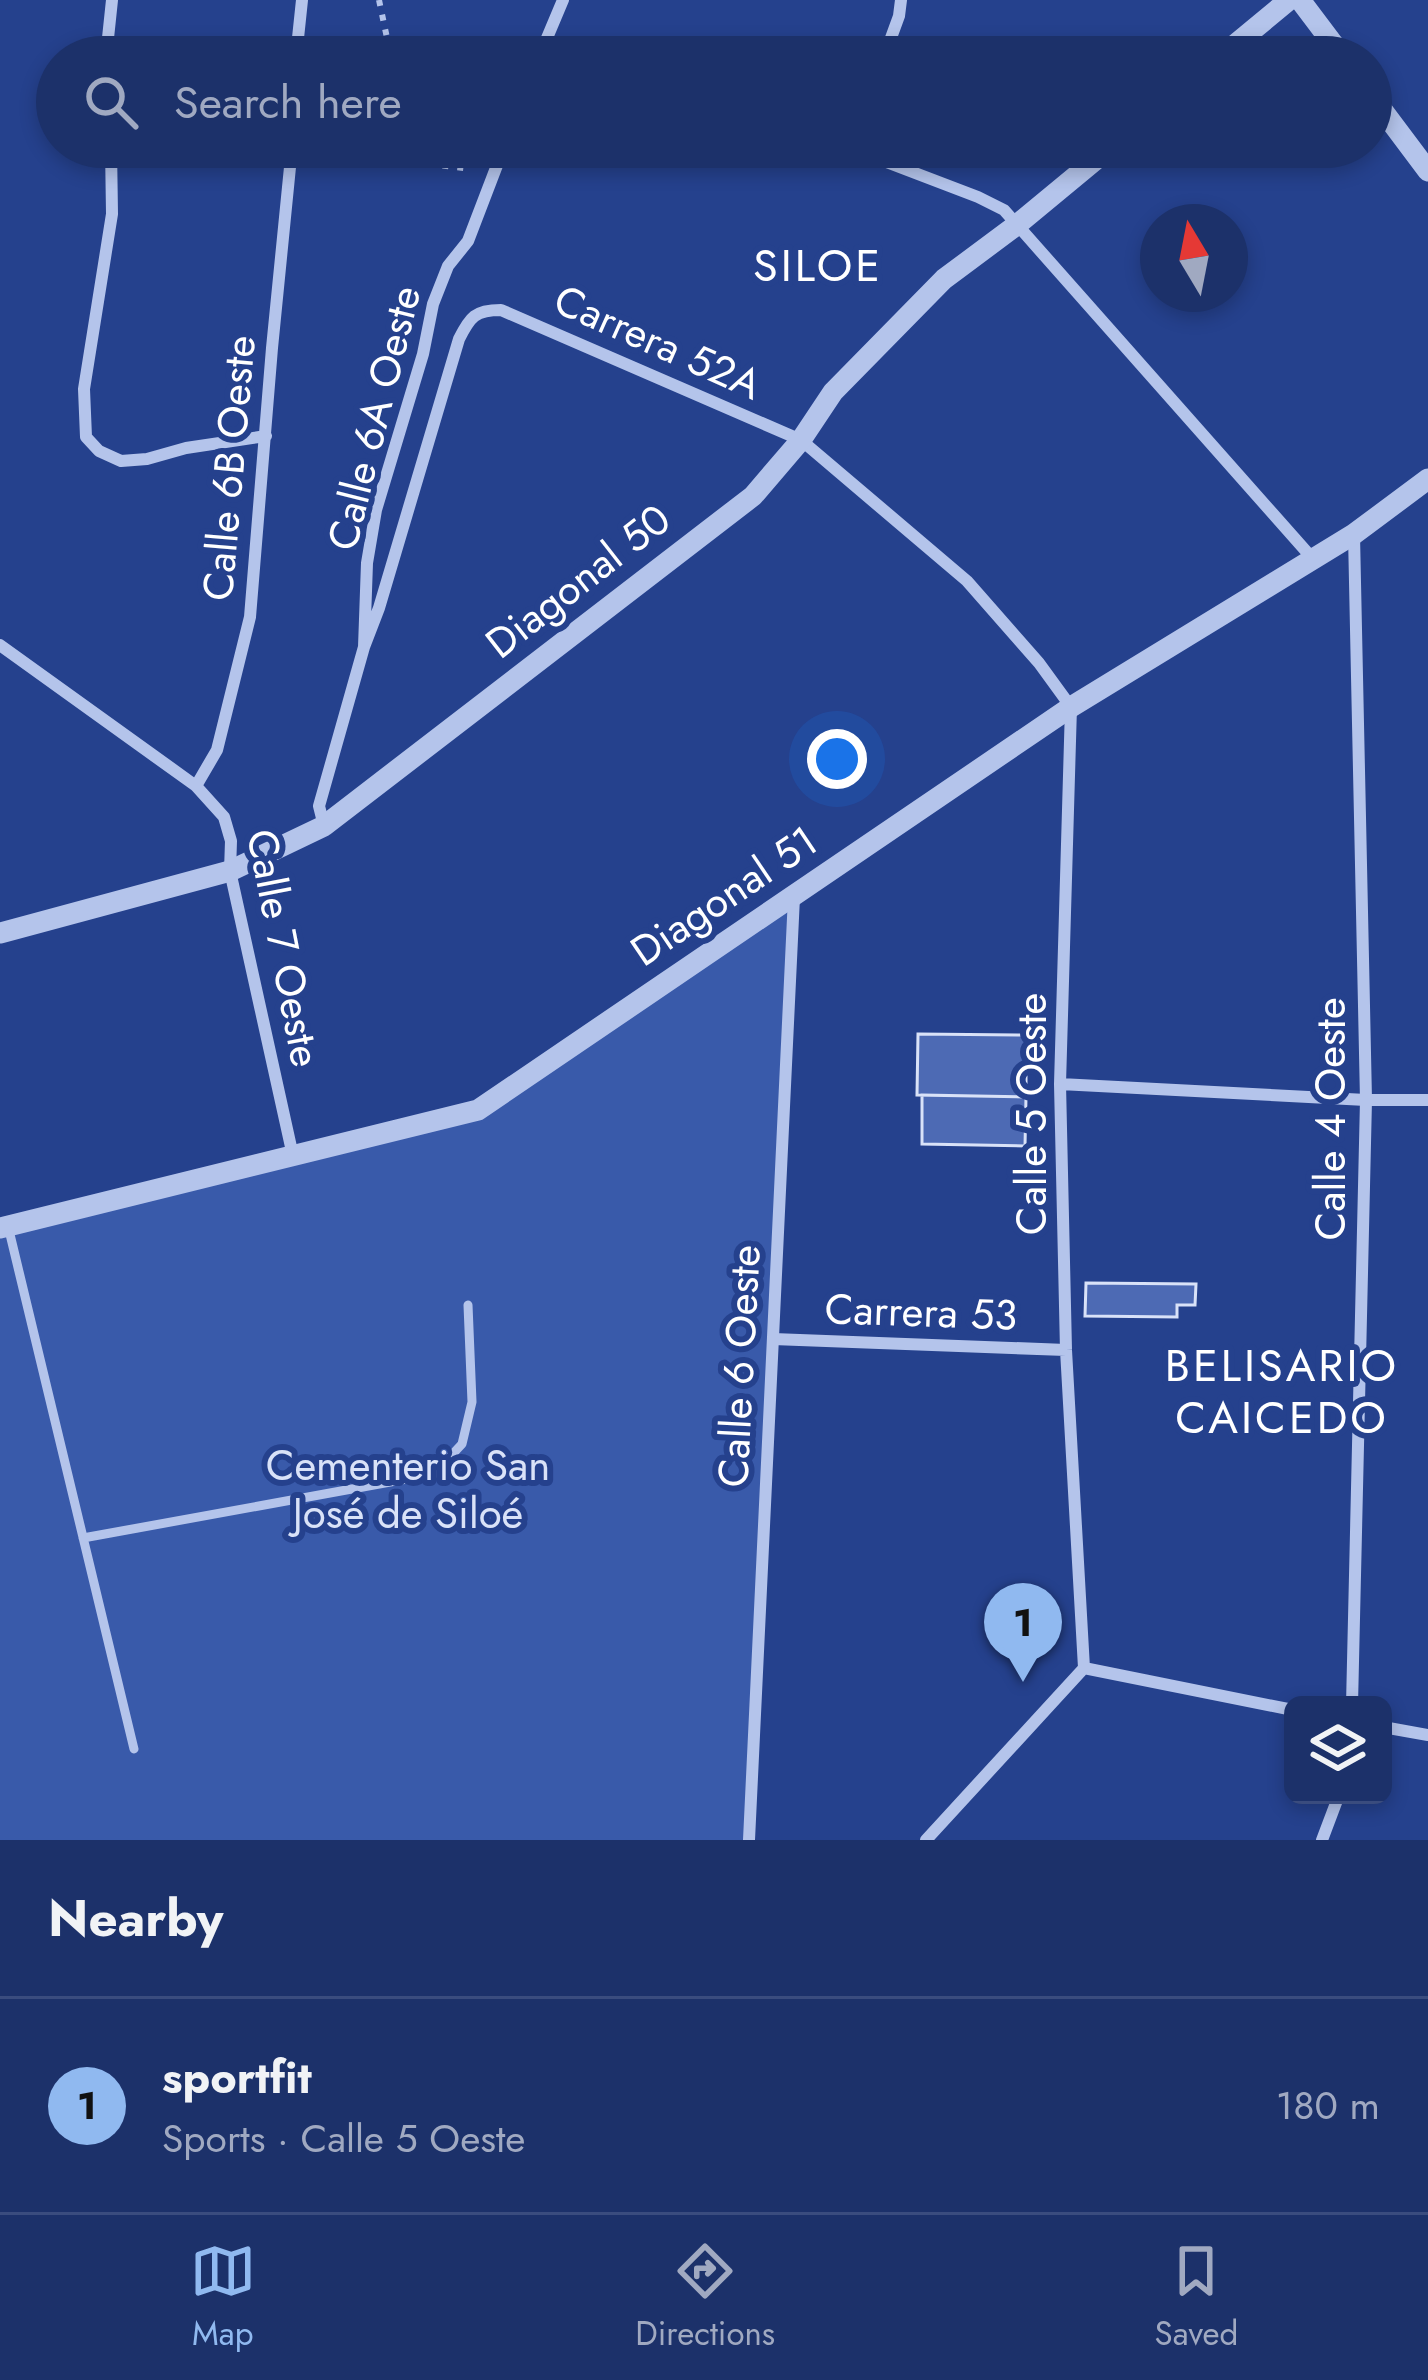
<!DOCTYPE html>
<html lang="en">
<head>
<meta charset="utf-8">
<style>
  :root { --surface:#1c316a; --page:#293d72; --text:#f1f3f6; --muted:#a0a9c1; --line:#3a4c7e; --accent:#90b9f0 }
  body { margin:0; font-family:Jost,sans-serif; background:var(--page); color:var(--text) }
  .controls { position:absolute; right:36px; bottom:36px; display:grid; overflow:hidden; border-radius:18px; box-shadow:0 6px 18px #0003 }
  .controls button { width:108px; height:108px; display:grid; place-items:center; padding:0; border:0; border-bottom:3px solid var(--line); background:var(--surface); color:var(--text); font:60px sans-serif }
  .compass { position:absolute; left:1140px; top:204px; width:108px; height:108px; border-radius:50%; background:var(--surface); box-shadow:0 6px 18px #0003; rotate:350deg }
  .you { position:absolute; left:837px; top:759px; width:42px; height:42px; margin:-30px; border:9px solid #fff; border-radius:50%; background:#1a73e8; box-shadow:0 0 0 18px #1a73e833 }
  .badge { display:grid; place-items:center; width:78px; height:78px; border-radius:50%; background:var(--accent); color:#111; font-size:39px; font-weight:700 }
  .pin { position:absolute; translate:-50% -99px; filter:drop-shadow(0 3px 6px #0008) }
  .pin::after { content:''; position:absolute; top:63px; width:42px; height:36px; background:inherit; clip-path:polygon(0 0,100% 0,50% 100%) }
  .list { margin:0; padding:0; list-style:none }
  h2 { display:flex; justify-content:space-between; align-items:center; height:156px; margin:0; padding:0 48px; font-size:51px }
  h2 small { font-size:39px; font-weight:400; color:var(--muted) }
  .list li { display:grid; grid-template-columns:78px 1fr auto; gap:36px; align-items:center; box-sizing:border-box; height:216px; padding:0 48px; border-top:3px solid var(--line) }
  .list b { display:block; font-size:45px; white-space:nowrap }
  .list p { margin:0; font-size:39px; white-space:nowrap; color:var(--muted) }
  .list em { font-size:39px; font-style:normal; color:var(--muted) }
  .icon { flex:none; width:66px; height:66px; fill:none; stroke:currentColor; stroke-width:2; stroke-linecap:round; stroke-linejoin:round }
  .map { position:relative; flex:none; width:1428px; height:1840px; overflow:hidden }
  .search { position:absolute; background:var(--surface); box-shadow:0 6px 18px #0003; left:36px; right:36px; top:36px; height:132px; display:flex; align-items:center; gap:30px; box-sizing:border-box; padding:0 42px; border-radius:66px; color:var(--muted); font-size:45px }
  .sheet { height:372px; background:var(--surface) }
  nav { display:flex; justify-content:space-around; align-items:center; box-sizing:border-box; height:168px; border-top:3px solid var(--line); background:var(--surface); font-size:33px; color:var(--muted) }
  nav a { display:grid; justify-items:center; gap:6px }
  nav .on { color:var(--accent) }
  .map>svg:first-child { display:block }
</style>
</head>
<body>
<div class="map">
<svg width="1428" height="1840" viewBox="0 0 1428 1840">
  <rect width="100%" height="100%" fill="#25418d"/>
  <path fill="#395aaa" d="M794,896L749,1840H0V1228L478,1110Z"/>
  <path fill="#4d6ab4" stroke="#d9e2f8" stroke-width="3" d="M918,1034L1026,1035V1097L917,1095Z
    M922,1095L1026,1097L1025,1146L922,1144Z
    M1086,1283L1196,1284L1195,1305H1177V1317L1085,1316Z"/>
  <g fill="none" stroke-linecap="round" stroke-linejoin="round">
    <path stroke="#b4c4eb" stroke-width="6" stroke-dasharray="6 9" stroke-linecap="butt" d="M379,0L391,57
      M410,147L413,162L471,169"/>
    <path stroke="#b4c4eb" stroke-width="9" d="M8,1226L134,1749
      M83,1538L434,1474L462,1444L472,1402L468,1305"/>
    <path stroke="#b4c4eb" stroke-width="12" d="M598,52L610,57
      M106,57L112,0
      M296,57L302,0
      M539,57L563,0
      M884,57L899,16L901,0
      M111,147L112,214L84,389L86,437L99,451L121,461L147,459L186,448L266,436
      M847,147L978,197L1004,210L1313,559
      M0,645L196,786L224,817L231,841L230,871L293,1156
      M364,647L379,608L459,339C470,317 475,310 501,310L801,440L967,581L1039,663L1071,707L1060,1084L1066,1350L1084,1668L926,1840
      M196,786L217,750L250,617L272,348L292,147
      M324,826L319,806L364,647L367,563L376,510L423,354L433,304L448,266L468,241L504,147
      M1060,1084L1366,1100H1428
      M773,1339L1066,1350
      M1084,1668L1293,1710
      M1352,1705L1366,1100L1354,535
      M1383,1727L1428,1735
      M749,1840L794,897
      M1322,1840L1339,1795"/>
    <path stroke="#b4c4eb" stroke-width="21" d="M1300,0L1343,57
      M1220,57L1289,0
      M1371,95L1428,171
      M0,933L230,871L324,826L753,496L801,440L833,392L944,279L1018,224L1111,147
      M0,1228L478,1110L1071,707L1354,534L1428,479"/>
  </g>
  <g text-anchor="middle" dominant-baseline="central" stroke-width="12" stroke-linejoin="round" paint-order="stroke">
    <g font-size="42" fill="#fff" stroke="#25418d">
      <text transform="translate(658 342) rotate(24)">Carrera 52A</text>
      <text transform="translate(374 418) rotate(-76)">Calle 6A Oeste</text>
      <text transform="translate(229 468) rotate(-85)">Calle 6B Oeste</text>
      <text transform="translate(578 581) rotate(-38)">Diagonal 50</text>
      <text transform="translate(724 896) rotate(-34)">Diagonal 51</text>
      <text transform="translate(284 948) rotate(79)">Calle 7 Oeste</text>
      <text transform="translate(1031 1114) rotate(-90)">Calle 5 Oeste</text>
      <text transform="translate(1330 1119) rotate(-90)">Calle 4 Oeste</text>
      <text transform="translate(921 1312) rotate(2)">Carrera 53</text>
      <text transform="translate(739 1366) rotate(-87)">Calle 6 Oeste</text>
    </g>
    <g font-size="42" fill="#d9e2f8" stroke="#25418d">
      <text x="408" y="1465">Cementerio San<tspan x="408" dy="48">José de Siloé</tspan></text>
    </g>
    <g font-size="45" letter-spacing="3" fill="#fff" stroke="#25418d">
      <text x="818" y="265">SILOE</text>
      <text x="1282" y="1365">BELISARIO<tspan x="1282" dy="52">CAICEDO</tspan></text>
    </g>
  </g>
</svg>
<div class="controls">
<button><svg class="icon" aria-label="layers" viewBox="0 0 24 24"><path d="M12 4l9 5-9 5-9-5zM3 14l9 5 9-5"/></svg></button>
</div>
<svg class="compass" viewBox="-18 -18 36 36"><path d="M0-13l5 13h-10z" fill="#e53935"/><path d="M0 13l5-13h-10z" fill="#a0a9c1"/></svg>
<div class="you"></div>
<div class="pin badge" style="left:1023px;top:1682px">1</div>
<div class="search"><svg class="icon" aria-label="search" viewBox="0 0 24 24"><circle cx="10" cy="10" r="6"/><path d="M15 15l6 6"/></svg>Search here</div>
</div>
<section class="sheet">
<h2>Nearby<small></small></h2>
<ul class="list">
<li><span class="badge">1</span><div><b>sportfit</b><p>Sports · Calle 5 Oeste</p></div><em>180 m</em></li>
</ul>
</section>
<nav>
<a class="on"><svg class="icon" aria-label="map" viewBox="0 0 24 24"><path d="M3 6l6-2 6 2 6-2v14l-6 2-6-2-6 2zM9 4v14M15 6v14"/></svg>Map</a>
<a><svg class="icon" aria-label="directions" viewBox="0 0 24 24"><path d="M12 3l9 9-9 9-9-9zM9 14v-3h6M13 9l2 2-2 2"/></svg>Directions</a>
<a><svg class="icon" aria-label="saved" viewBox="0 0 24 24"><path d="M7 4h10v16l-5-4-5 4z"/></svg>Saved</a>
</nav>
</body>
</html>
